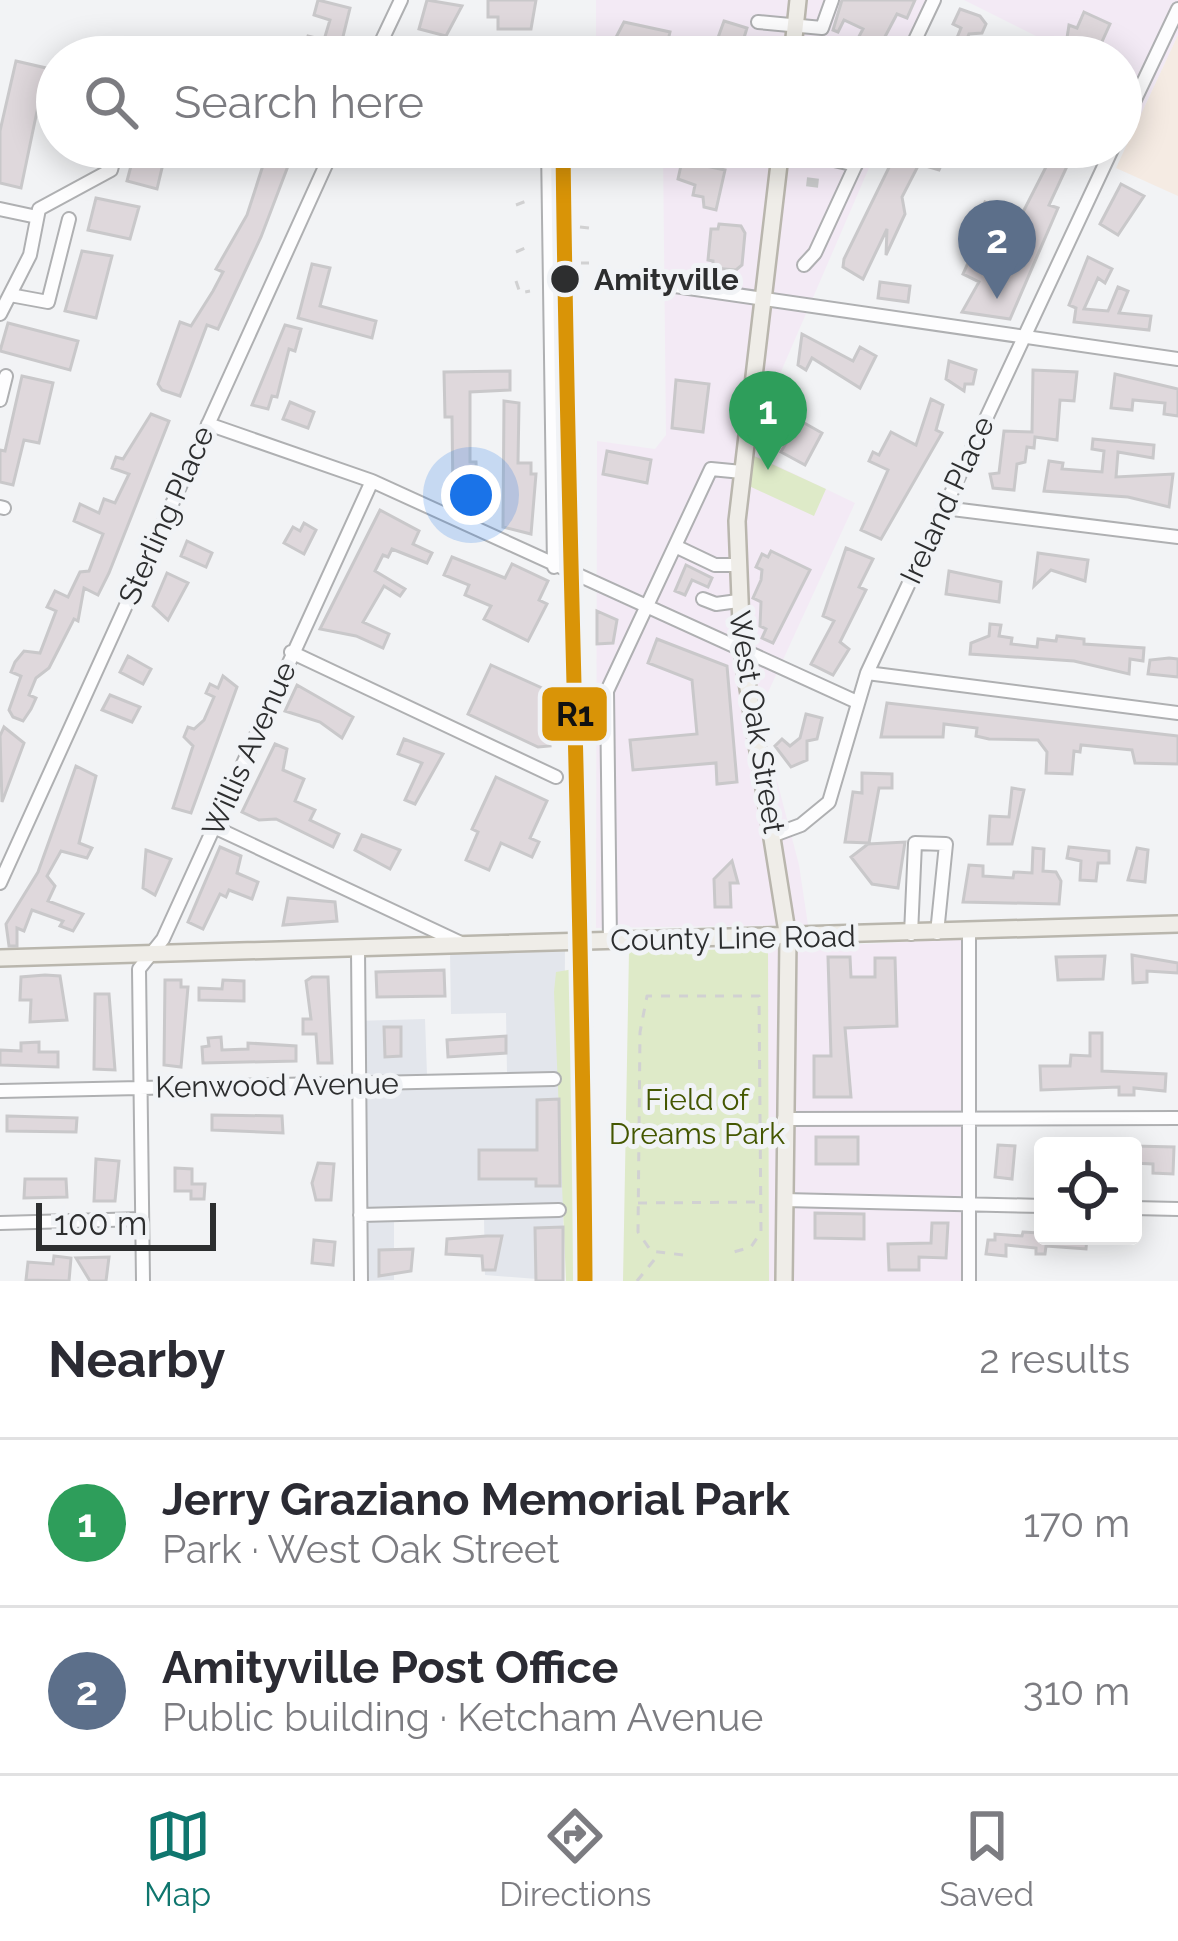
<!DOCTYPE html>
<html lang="en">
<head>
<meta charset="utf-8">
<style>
  :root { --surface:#fff; --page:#f7f7f7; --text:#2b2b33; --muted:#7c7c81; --line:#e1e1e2; --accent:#0f766e }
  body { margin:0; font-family:Raleway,sans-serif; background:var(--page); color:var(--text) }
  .controls { position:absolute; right:36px; bottom:36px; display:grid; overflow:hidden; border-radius:12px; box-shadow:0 6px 30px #0003 }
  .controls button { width:108px; height:108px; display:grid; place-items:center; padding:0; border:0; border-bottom:3px solid var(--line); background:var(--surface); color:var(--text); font:60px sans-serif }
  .scale { position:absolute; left:36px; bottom:30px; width:180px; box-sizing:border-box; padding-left:12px; border:6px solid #2d2e2f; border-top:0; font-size:33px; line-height:42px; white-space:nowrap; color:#2d2e2f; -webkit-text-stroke:9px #f1f3f6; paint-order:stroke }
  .you { position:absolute; left:471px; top:495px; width:42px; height:42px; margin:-30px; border:9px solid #fff; border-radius:50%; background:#1a73e8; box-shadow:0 0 0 18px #1a73e833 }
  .badge { display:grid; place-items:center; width:78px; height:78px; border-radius:50%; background:var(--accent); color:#fff; font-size:39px; font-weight:700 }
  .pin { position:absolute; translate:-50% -99px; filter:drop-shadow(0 3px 6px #0008) }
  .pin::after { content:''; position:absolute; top:63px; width:42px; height:36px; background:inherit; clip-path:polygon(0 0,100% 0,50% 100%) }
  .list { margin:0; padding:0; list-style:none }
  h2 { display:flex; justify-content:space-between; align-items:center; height:156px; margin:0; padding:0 48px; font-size:51px }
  h2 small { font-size:39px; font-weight:400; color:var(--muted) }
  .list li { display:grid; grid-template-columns:78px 1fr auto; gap:36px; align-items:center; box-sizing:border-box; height:168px; padding:0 48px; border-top:3px solid var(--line) }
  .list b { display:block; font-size:45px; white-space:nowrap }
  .list p { margin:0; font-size:39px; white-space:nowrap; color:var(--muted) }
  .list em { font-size:39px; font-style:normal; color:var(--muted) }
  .icon { flex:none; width:66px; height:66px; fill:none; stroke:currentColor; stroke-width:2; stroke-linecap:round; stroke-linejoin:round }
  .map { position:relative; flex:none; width:1178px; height:1281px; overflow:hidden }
  .search { position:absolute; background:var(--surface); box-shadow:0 6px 30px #0003; left:36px; right:36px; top:36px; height:132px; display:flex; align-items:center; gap:30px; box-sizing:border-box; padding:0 42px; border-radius:66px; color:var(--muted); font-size:45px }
  .sheet { height:492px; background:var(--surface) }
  nav { display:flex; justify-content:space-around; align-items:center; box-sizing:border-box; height:168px; border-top:3px solid var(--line); background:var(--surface); font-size:33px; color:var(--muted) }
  nav a { display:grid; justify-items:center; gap:6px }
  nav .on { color:var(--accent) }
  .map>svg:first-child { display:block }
</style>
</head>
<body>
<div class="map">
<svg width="1178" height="1281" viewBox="0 0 1178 1281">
  <rect width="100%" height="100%" fill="#f2f3f5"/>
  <path fill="#f3eaf5" d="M596,0H941L916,57H596Z
    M964,0H1178V35L1135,127L1121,117V57H1047L1052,44Z
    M663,147H878L764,411L753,454L855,503L759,712L799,865L808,925L596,928L597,441L655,449L666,435Z
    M962,939V1281H769L768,949Z"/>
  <path fill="#e3e6ec" d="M565,947L563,1281L485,1275L484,1218L394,1220V1280L357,1281L354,1021L425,1019L427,1075L507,1073L506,1013L451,1014L450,952Z"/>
  <path fill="#f5ebe3" d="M1178,35V196L1116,168Z"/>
  <path fill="#deeac8" d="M752,455L826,489L814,516L749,486Z
    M768,949L769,1281H623L629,951Z
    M574,969L576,1281H566L554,992L556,972Z"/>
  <path fill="#dfd8dc" stroke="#c9c8ca" stroke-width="3" d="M318,0L350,8L338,57L302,54L308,36L324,40L330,20L314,15Z
    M427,0L462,6L446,36L419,29Z
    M488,0H536L531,29H498V17H488Z
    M842,0H915L907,18L897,14L878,50L891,57H848L863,29L844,20L838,32L833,30Z
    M960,9L980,16L986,24L982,33L969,34L960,57H938L945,41L954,45L961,28L953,24Z
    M1084,12L1110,24L1095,57H1064L1069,25L1077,28Z
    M724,21L747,28L743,41L753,43L750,57H711Z
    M624,22L670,32L664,57H616L619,44L613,43Z
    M16,61L46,68L21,188L0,183V131Z
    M136,147H167L157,189L127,181Z
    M899,147H922L944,159L939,170L919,164L902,197L905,214L886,255L887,229L863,279L843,267L844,259Z
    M1045,147H1076L1049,205L1058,208L1010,319L962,312L979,282L963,274L968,263L994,268L1008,238L976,223L985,202L1020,218L1046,167L1042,165Z
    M266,156L288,166L261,237L218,329L207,325L180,396L162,390L158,384L180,322L191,326L213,291L223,272L216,269L247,215Z
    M682,161L725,170L716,210L704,207L703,197L693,195L695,185L678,179Z
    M1121,184L1144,196L1118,235L1100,224Z
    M96,198L139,207L130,239L88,230Z
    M719,224L741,226L745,233L742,265L736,270L713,268V261L708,260L711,229H718Z
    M82,251L112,256L96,318L65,311Z
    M1088,257L1112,269L1105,283L1098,278L1084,309L1108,311L1118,287L1128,291L1119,313L1151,316L1149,330L1074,322L1076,308L1069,305Z
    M312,264L330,268L320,306L376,321L372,338L298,318Z
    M880,282L910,286L908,302L878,298Z
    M8,323L78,341L70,370L0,351Z
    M285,325L301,329L295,351L289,349L277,397L272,396L268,409L252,405Z
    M802,334L853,361L860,347L876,356L860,388L812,358L806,370L798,365Z
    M949,361L976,370L973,384H965L964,391L946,379Z
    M1033,370L1077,372L1074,401L1060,400L1057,440L1035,437L1034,448L1027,447L1025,462L1017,464L1014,490L993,488L990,474L999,473L1004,431L1032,432Z
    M510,371V390L470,392V462H476L478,514L462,508V495H453L452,417H445L444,372Z
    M1115,374L1178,389V416L1164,414L1165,403L1133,400L1132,410L1111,408Z
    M22,376L53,383L39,443L24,440L13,485L0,482V450L5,451Z
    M676,380L709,384L703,432L672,428Z
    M931,399L943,405L936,430L942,433L881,539L861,530L888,470L869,461L873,452L879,455L891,432L916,445Z
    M504,401L519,403L518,463H531V474H536L531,534L503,527Z
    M290,402L314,412L308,428L283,419Z
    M151,414L169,421L109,573L98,595L84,588L78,621L74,619L49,668L36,678L29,695L36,698L31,709L23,721L13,717L9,710L21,676L11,672L15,662L24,651L40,653L56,611L47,607L55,591L68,597L80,572L89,571L103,534L74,521L80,504L99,513L104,499L115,503L129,474L112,468L116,457L123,459Z
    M799,420L822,433L805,465L781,452Z
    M1093,439L1154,445L1153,458L1118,452L1116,477L1173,474L1169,507L1128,497L1044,491L1049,461L1063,463L1062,469L1102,472L1104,451L1092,449Z
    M607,451L651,460L647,483L603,474Z
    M380,510L419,531L413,544L432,553L427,563L392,549L388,557L383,555L375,571L405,589L400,596L384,586L363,622L389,634L383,648L356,636L320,629Z
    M304,523L316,530L304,554L284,543L293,527L300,531Z
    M187,541L212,553L206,567L181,556Z
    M846,548L873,559L859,587L866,590L840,642L849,649L833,675L811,664L834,621L823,616Z
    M771,551L810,570L773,643L762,638L766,629L760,626L761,602L753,598L761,580L762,570L756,567L762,554L768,557Z
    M1038,553L1088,560L1085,581L1051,570L1034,586Z
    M452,557L505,578L512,564L548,581L539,600L547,604L528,641L484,619L491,606L465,595L469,585L444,575Z
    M686,565L712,578L708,587L692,580L685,595L675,591Z
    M949,571L1001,582L999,602L946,594Z
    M167,573L188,583L168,620L153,606Z
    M597,611L617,620L613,643L597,644Z
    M990,624L1001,625L999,636L1012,638L1011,644L1037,647L1038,639L1056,641L1057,636L1084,639V644L1144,648L1143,661L1130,659L1129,674L1074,661L970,654L971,643L989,636Z
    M657,639L727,666L737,782L717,784L716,763L633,770L630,740L697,734L692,680L648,663Z
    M128,656L151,669L143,684L120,672Z
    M1169,658L1178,659V677L1148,674L1150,660Z
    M491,665L542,688L550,746L538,747L468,714Z
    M223,676L237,687L191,813L173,808L193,746L184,737L188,727L194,729L204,720L214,697L206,693L210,684L218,688Z
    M297,685L353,717L342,738L320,722L285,711Z
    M110,695L140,707L132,722L102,710Z
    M887,703L1178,736V764L1135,763L1132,750L1081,745L1080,752L1074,751L1072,774L1046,773L1047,752L1038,740L989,739L976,736L977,728L944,724L943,737H881Z
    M806,714L822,718L817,739L807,741V760L791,767L775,746L782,739L790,746L800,738Z
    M4,727L24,743L2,802L0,736Z
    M404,739L443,754L415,804L405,800L422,763L398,754Z
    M275,744L287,749L283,770L304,779L295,801L315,810L310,820L339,834L333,847L276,819L259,820L242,812Z
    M76,766L96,776L79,843L92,848L87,858L61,851L47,876L55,886L48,901L83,914L73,931L60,926L63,921L32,910L24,931L17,928V946H9L6,924L38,872Z
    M862,773L892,774V788H879L869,843L845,842L853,792L862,793Z
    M496,777L547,801L530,838L539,842L532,857L501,843L489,870L466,860L478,832L472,829Z
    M1012,788L1024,790L1012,844H988L990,816L1009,817Z
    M362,835L400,850L390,869L355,850Z
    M905,842L898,888L872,884L851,857L868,844Z
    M220,847L241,856L237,873L258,882L252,899L229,890L226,897L220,894L203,929L188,922Z
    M1069,847L1109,851V863H1098L1096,881L1080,880L1081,861L1067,858Z
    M1033,848L1044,849L1043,871L1056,872L1061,881L1059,904L963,902L969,865L983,866V876L1013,878L1014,872L1032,873Z
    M1137,848L1148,850L1145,882L1128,880Z
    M146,850L171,859L155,895L143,888Z
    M732,861L738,883H730L731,907H715L714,879Z
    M288,898L335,902L337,921L283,925Z
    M1132,955L1178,963V973L1147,971V982L1133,983Z
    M1105,956L1103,979L1058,980L1056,957Z
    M828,957H850L851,977H875V958H895L897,1026L845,1028L851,1097H814V1056H831Z
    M444,970L445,996L377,997L376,972Z
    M45,975L60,976L67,1020L30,1022L31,1000H20L21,977Z
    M312,977H328L332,1063H318L316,1034H303V1019H311L306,981Z
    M165,980H181V987H188L181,1067L164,1065Z
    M223,980L244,981V1001L199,1000V988L222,989Z
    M95,994H109L115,1070L94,1069Z
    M384,1027H401V1056L385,1057Z
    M1090,1033H1102V1071L1166,1074L1165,1091L1134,1088V1095H1119V1087L1041,1090L1040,1066H1070L1071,1055L1090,1056Z
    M506,1036V1053L448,1057L447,1040Z
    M221,1037L222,1050L248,1049V1043L296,1046V1061L203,1063L202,1047L209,1046L208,1038Z
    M39,1042V1052H58V1067L0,1065V1050L21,1051V1043Z
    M559,1099L560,1186H536V1179H479V1150H537V1100Z
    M212,1115L282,1116L283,1133L212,1130Z
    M7,1116L77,1118L76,1132L7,1131Z
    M816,1137H858V1164H816Z
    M998,1145L1015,1146L1012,1179L995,1177Z
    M1133,1146L1174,1147L1173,1174L1153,1173V1164L1133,1163Z
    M96,1159L119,1161L115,1201H94Z
    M318,1163L334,1164L331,1200H316L312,1183Z
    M175,1168L192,1169V1184H205L204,1199H191V1191H175Z
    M25,1179H66L67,1197L24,1198Z
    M815,1213L864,1214V1239L815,1238Z
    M932,1223H948L946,1258L919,1257V1270H889L888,1244L931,1243Z
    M563,1227V1281H536L535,1228Z
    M1023,1232L1087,1236L1086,1249L1046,1246L1045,1254H1036V1248L1006,1245V1256L986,1254L988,1240H995V1234L1022,1236Z
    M487,1236H502L495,1270H483L482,1256L446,1254L447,1239Z
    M314,1240L335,1242L333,1265L312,1263Z
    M413,1249L411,1271L379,1276V1250Z
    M54,1256L71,1258L69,1281L26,1280L28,1262L53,1264Z
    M109,1257L106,1281H90L76,1258Z"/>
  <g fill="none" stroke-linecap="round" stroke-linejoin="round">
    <path stroke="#cbcccd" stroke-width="12" stroke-dasharray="12 6" stroke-linecap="butt" d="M812,187L813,178"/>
    <defs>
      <path id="minor" d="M758,22L822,28L832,0
        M374,57L401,0
        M907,57L934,0
        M1121,129L1178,9
        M548,147L554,567
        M777,147L856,165
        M0,209L37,217
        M804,265L815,253L864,147
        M654,283L1178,359
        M10,295L48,302L69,219
        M0,314L30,255L39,209L111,170L117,147
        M0,400L6,376
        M208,424L372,481L857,702
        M0,507L4,508
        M944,508L1178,537
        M675,546L715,565H738
        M703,599L716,604L738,601
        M291,652L556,777
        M867,673L1178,713
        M214,827L463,944
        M774,835L801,825L829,802L867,673L1113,147
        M0,883L334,147
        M969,931V1281
        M911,934L915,843L946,844L937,933
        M610,941L607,691L711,469L742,472
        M358,949L361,1281
        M0,1091L554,1079
        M784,1119L1178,1118
        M784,1200L1043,1206
        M1133,1208L1178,1209
        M360,1215L559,1210
        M0,1223L142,1219
        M143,1281L139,969L163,939L372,481"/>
      <path id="major" d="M792,57L798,0
        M781,147L737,521L742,651L788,938L784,1281
        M0,958L1178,924"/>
    </defs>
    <use href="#minor" stroke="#afb0b2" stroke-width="16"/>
    <use href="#major" stroke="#b9b6ad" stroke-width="20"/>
    <path stroke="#d1d1d2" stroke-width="3" stroke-dasharray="9 9" stroke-linecap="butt" d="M569,57V46H580L581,57
      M516,205L529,200
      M580,227L589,228
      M516,252L530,246
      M563,263H589
      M516,281L520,293L530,291
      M638,1203L759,1202
      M683,1255L651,1251L638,1232L640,1032L647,996H759L761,1232L751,1247L727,1254
      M637,1281L659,1254"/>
    <use href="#minor" stroke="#fdfdfe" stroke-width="12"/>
    <use href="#major" stroke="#efede8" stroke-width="15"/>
    <defs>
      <path id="rail-1" d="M563,147C567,525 583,903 585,1281"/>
    </defs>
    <use href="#rail-1" stroke="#f1f3f6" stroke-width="24"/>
    <use href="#rail-1" stroke="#d99407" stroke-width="15"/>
  </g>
  <circle fill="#2d2e2f" stroke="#f1f3f6" stroke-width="4.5" cx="565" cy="279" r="16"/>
  <g text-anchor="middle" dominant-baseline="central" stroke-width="10" stroke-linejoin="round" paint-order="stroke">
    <g font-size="30" font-weight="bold" fill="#2d2e2f" stroke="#f1f3f6" text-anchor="start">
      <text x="594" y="279">Amityville</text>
    </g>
    <g font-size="30" fill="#2d2e2f" stroke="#f1f3f6">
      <text transform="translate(947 500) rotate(-65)">Ireland Place</text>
      <text transform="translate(166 515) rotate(-66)">Sterling Place</text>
      <text transform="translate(757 722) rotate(81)">West Oak Street</text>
      <text transform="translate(249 749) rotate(-66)">Willis Avenue</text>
      <text transform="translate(733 938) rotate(-1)">County Line Road</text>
      <text transform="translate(277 1085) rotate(-1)">Kenwood Avenue</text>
    </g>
    <g font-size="30" fill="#445701" stroke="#f1f3f6">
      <text x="697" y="1099">Field of<tspan x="697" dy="34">Dreams Park</tspan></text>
    </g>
  </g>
  <rect stroke="#f1f3f6" stroke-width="4.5" x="540" y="685" width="69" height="58" rx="12" fill="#d99407"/>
  <g font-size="33" text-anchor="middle" font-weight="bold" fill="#111">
    <text x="575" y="726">R1</text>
  </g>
</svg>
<div class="controls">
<button><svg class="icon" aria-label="locate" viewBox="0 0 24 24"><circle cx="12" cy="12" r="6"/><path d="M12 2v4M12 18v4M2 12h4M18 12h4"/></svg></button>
</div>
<div class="scale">100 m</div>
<div class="you"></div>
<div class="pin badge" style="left:768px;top:470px;background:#2e9e5b">1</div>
<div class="pin badge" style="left:997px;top:299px;background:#5c6f8a">2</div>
<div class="search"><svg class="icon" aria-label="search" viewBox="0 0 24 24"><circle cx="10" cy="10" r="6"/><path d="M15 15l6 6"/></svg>Search here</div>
</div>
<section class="sheet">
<h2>Nearby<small>2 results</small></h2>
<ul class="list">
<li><span class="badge" style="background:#2e9e5b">1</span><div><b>Jerry Graziano Memorial Park</b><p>Park · West Oak Street</p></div><em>170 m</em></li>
<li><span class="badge" style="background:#5c6f8a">2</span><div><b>Amityville Post Office</b><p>Public building · Ketcham Avenue</p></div><em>310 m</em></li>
</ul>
</section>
<nav>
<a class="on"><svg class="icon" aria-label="map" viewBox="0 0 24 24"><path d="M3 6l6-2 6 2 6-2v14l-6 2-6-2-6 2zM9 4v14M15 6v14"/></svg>Map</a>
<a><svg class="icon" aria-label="directions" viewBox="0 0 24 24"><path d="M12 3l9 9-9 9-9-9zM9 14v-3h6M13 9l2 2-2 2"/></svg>Directions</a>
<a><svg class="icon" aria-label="saved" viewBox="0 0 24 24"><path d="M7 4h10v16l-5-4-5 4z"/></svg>Saved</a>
</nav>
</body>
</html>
